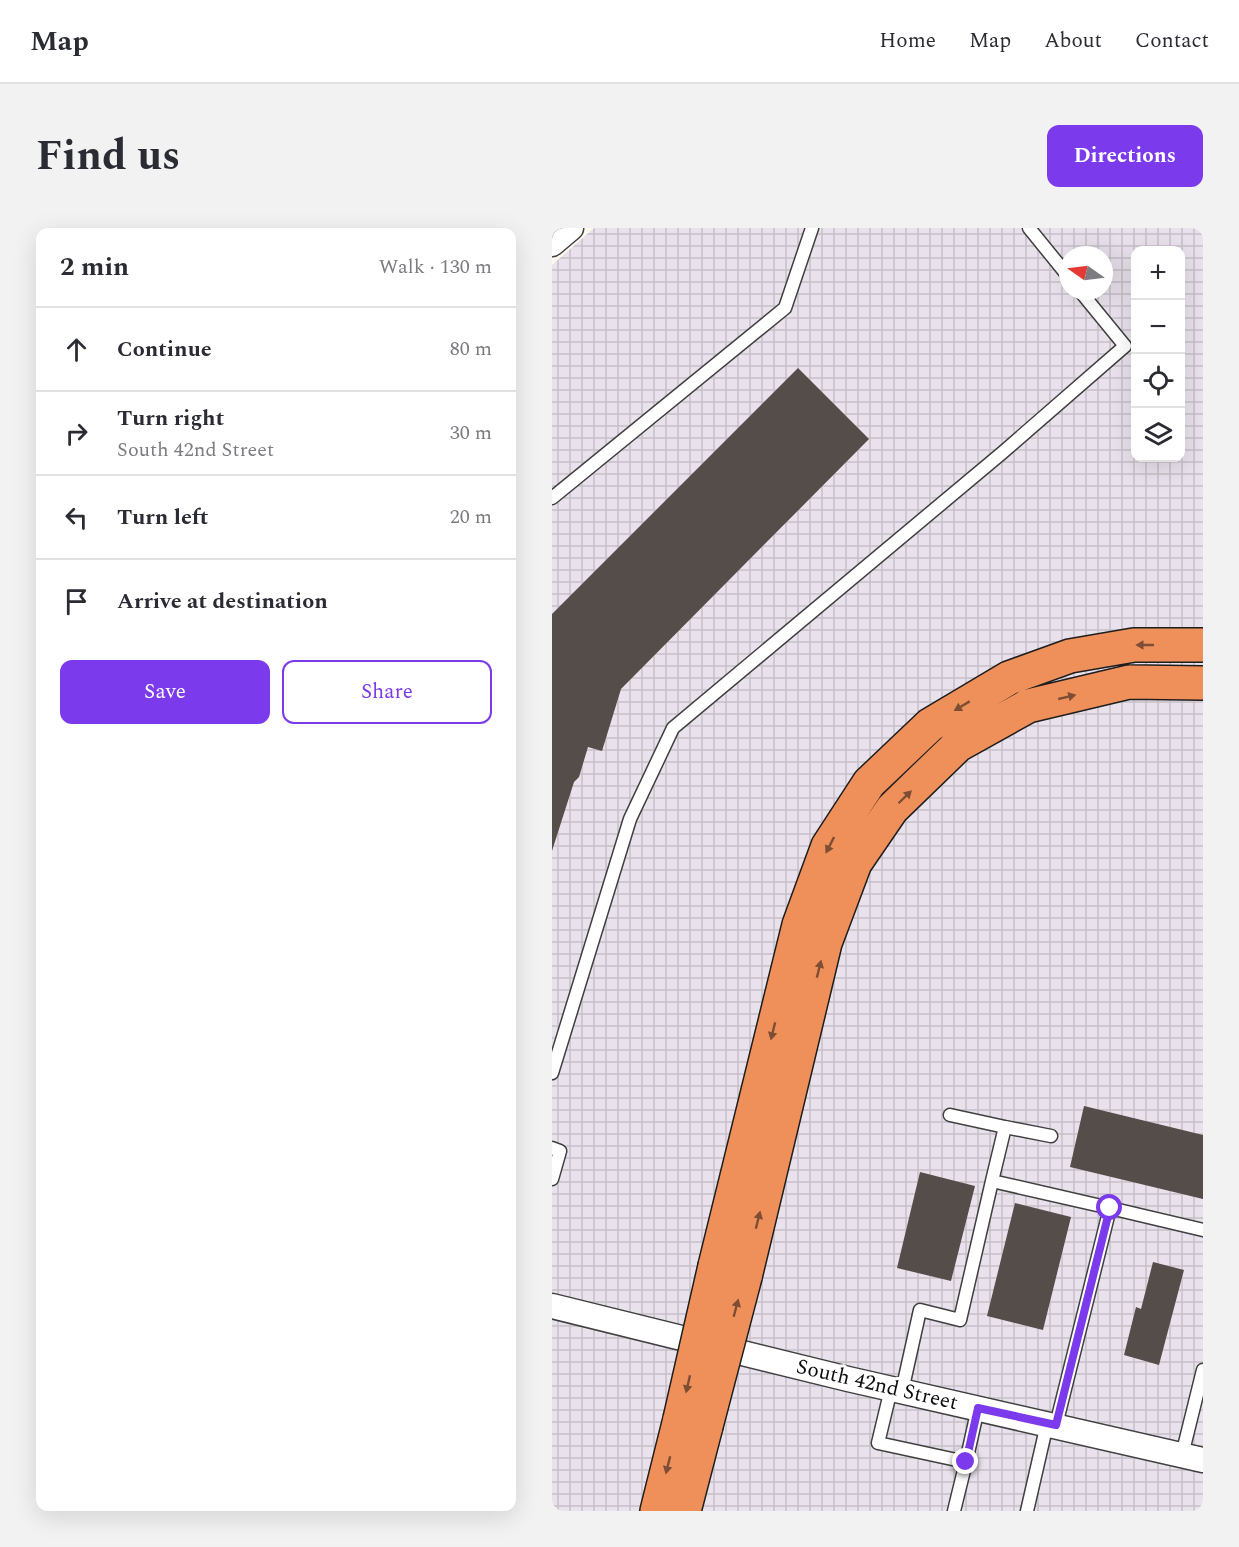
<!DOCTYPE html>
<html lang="en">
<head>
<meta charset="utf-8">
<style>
  :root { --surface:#fff; --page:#f2f2f3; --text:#2b2b33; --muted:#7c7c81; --line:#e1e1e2; --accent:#7c3aed }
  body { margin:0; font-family:Spectral,serif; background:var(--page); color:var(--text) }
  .controls { position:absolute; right:18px; top:18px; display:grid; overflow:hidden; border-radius:12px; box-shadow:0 6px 24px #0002 }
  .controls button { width:54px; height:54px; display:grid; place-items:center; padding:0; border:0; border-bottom:2px solid var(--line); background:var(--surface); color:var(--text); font:30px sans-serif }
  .compass { position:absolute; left:507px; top:18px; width:54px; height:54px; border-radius:50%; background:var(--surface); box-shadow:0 6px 24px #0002; rotate:284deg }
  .stop { position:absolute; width:18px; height:18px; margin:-14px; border:4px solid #7c3aed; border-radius:50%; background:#fff }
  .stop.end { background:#7c3aed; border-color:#fff; box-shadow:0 2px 6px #0008 }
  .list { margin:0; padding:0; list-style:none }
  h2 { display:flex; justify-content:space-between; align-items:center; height:78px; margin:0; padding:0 24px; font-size:26px }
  h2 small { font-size:20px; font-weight:400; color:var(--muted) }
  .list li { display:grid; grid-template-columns:39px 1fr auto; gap:18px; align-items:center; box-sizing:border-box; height:84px; padding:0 24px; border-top:2px solid var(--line) }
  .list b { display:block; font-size:22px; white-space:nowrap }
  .list p { margin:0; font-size:20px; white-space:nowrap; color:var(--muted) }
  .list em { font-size:20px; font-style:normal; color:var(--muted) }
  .actions { display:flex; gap:12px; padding:18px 24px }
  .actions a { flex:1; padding:14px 0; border:2px solid var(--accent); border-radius:12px; text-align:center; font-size:21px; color:var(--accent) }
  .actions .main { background:var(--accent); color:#fff }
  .icon { flex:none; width:33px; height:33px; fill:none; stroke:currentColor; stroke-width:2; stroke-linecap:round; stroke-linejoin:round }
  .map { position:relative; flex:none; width:651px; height:1283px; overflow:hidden; border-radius:12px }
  header { display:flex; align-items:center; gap:36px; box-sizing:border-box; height:84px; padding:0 30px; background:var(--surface); border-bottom:2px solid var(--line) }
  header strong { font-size:28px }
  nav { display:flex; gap:33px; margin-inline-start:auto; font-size:21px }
  .intro { display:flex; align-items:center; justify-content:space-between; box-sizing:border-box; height:144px; padding:0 36px }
  h1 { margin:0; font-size:42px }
  .button { padding:15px 27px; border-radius:12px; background:var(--accent); color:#fff; font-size:21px; font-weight:700 }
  main { display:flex; gap:36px; padding:0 36px }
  aside { flex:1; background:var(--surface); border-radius:12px; box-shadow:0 6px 24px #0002 }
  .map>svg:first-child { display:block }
</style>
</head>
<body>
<header>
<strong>Map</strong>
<nav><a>Home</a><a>Map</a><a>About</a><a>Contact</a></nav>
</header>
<div class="intro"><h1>Find us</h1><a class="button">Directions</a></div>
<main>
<aside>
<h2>2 min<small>Walk · 130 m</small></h2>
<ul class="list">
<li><svg class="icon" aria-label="ahead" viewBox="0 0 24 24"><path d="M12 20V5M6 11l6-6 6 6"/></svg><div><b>Continue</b></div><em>80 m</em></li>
<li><svg class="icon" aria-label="right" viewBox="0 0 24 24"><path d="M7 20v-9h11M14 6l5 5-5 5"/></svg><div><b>Turn right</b><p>South 42nd Street</p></div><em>30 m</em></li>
<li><svg class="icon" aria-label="left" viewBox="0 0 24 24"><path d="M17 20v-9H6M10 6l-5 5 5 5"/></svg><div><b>Turn left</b></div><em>20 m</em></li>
<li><svg class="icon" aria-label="arrive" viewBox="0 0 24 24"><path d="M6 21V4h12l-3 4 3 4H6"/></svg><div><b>Arrive at destination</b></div></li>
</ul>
<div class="actions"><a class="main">Save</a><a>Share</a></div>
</aside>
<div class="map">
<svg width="651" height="1283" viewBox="0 0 651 1283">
  <defs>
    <pattern id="industrial-grid" width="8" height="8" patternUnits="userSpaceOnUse" patternTransform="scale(1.5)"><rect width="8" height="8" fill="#e9e1eb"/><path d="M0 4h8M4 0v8" fill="none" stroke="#c7c0c8"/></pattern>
  </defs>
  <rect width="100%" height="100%" fill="#fef9ed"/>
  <path fill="url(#industrial-grid)" fill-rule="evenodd" d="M42,0H651V1283H0V37ZM584,22H628V230H584ZM516,27H552V63H516Z"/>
  <path fill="#554d49" d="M246,140L317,211L69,461L50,523L36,519L27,549L22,554L0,623V386Z
    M532,878L651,907V971L518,939Z
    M368,944L423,958L399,1053L345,1040Z
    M463,975L519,989L491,1102L435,1088Z
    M601,1034L632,1042L607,1137L572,1127L584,1079L589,1081Z"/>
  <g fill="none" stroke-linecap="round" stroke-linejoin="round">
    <defs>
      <path id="lane" d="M477,0L516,48
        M0,270L233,80L260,0
        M0,845L78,591L121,500L450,225L573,118L528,63
        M398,887L453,899L440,953
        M453,899L499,908
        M0,920L8,923L0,951
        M558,980L651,1002
        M339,1161L326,1215L414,1234L426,1180
        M350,1163L368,1082L408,1092L440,953L558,980L504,1197
        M630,1227L651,1142
        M402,1283L414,1234
        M475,1283L495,1196"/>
      <path id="street" d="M0,16L19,0
        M0,1078L296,1151L651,1232"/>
      <path id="highway" d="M163,1038L247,697L276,618L317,555L378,497L457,450L518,428L582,417H651
        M193,1049L273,715L303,635L340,581L406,517L476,478L577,454L651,455
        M105,1283L128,1191
        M132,1283L154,1198"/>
    </defs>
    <use href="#lane" stroke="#404040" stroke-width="15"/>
    <use href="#street" stroke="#404040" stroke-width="27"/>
    <use href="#highway" stroke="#1e1e1e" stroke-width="36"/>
    <use href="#lane" stroke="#fff" stroke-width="12"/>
    <use href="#street" stroke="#fff" stroke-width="24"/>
    <use href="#highway" stroke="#ef905b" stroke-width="33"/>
    <defs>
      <path id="highway-bridge" d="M128,1191L163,1038
        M154,1198L193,1049"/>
    </defs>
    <use href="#highway-bridge" stroke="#1e1e1e" stroke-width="36" stroke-linecap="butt"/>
    <use href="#highway-bridge" stroke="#ef905b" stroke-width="33"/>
  </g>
  <defs><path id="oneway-solid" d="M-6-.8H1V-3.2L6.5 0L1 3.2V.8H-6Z" transform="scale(1.5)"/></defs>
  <g fill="#7e4e34">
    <use href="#oneway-solid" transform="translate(593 417) rotate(-180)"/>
    <use href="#oneway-solid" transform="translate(515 469) rotate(-13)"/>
    <use href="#oneway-solid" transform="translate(410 478) rotate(149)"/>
    <use href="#oneway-solid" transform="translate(353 569) rotate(-44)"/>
    <use href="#oneway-solid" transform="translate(278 617) rotate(117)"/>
    <use href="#oneway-solid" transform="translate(267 741) rotate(-76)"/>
    <use href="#oneway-solid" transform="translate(221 803) rotate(104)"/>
    <use href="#oneway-solid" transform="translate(206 992) rotate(-76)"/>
    <use href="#oneway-solid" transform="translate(184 1080) rotate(-75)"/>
    <use href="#oneway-solid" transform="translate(136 1156) rotate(103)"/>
    <use href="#oneway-solid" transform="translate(116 1237) rotate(104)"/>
  </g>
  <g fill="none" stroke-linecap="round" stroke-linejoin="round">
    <path stroke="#7c3aed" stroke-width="8" d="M414,1234L426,1180L504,1197L558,980"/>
  </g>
  <g text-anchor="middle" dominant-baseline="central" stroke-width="6" stroke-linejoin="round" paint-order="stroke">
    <g font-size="21" fill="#0d0d0d" stroke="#fff">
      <text transform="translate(325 1157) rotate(13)">South 42nd Street</text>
    </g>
  </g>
</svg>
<div class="controls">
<button>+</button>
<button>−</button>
<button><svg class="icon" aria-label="locate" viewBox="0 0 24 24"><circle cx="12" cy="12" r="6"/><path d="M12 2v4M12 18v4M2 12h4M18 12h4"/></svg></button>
<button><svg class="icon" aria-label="layers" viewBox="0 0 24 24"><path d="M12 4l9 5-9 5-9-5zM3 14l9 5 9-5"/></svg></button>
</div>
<svg class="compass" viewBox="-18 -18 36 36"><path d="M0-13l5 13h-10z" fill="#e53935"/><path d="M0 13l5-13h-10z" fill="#7c7c81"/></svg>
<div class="stop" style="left:558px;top:980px"></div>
<div class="stop end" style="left:414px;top:1234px"></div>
</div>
</main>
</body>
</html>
